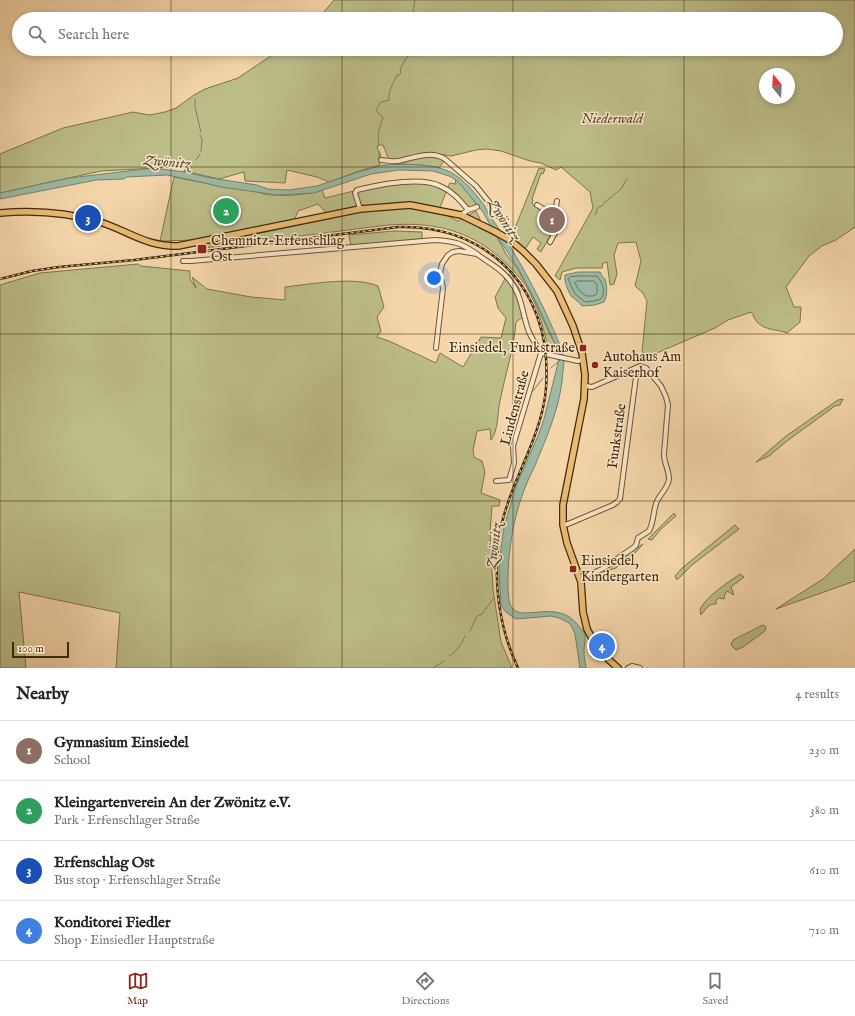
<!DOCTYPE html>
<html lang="en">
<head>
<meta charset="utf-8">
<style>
  :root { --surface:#fff; --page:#f6f6f6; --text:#222; --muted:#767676; --line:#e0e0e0; --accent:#8f2418 }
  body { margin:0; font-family:"IM FELL English",serif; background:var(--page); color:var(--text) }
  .compass { position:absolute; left:759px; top:68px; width:36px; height:36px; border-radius:50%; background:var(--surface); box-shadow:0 2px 6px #0003; rotate:342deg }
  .scale { position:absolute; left:12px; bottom:10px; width:57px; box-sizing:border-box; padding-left:4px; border:2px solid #3f2a0e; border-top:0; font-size:11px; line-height:14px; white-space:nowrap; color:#3f2a0e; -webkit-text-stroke:3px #f8e4c8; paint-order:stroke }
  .you { position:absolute; left:434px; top:278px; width:14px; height:14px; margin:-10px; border:3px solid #fff; border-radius:50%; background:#1a73e8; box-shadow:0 0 0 6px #1a73e833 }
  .badge { display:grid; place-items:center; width:26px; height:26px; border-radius:50%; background:var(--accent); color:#fff; font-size:13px; font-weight:700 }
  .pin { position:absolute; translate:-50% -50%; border:2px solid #fff; box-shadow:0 1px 4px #0006 }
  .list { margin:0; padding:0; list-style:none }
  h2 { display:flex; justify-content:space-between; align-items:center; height:52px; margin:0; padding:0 16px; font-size:17px }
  h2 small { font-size:13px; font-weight:400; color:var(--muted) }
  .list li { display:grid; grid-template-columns:26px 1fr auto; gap:12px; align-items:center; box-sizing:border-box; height:60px; padding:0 16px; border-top:1px solid var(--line) }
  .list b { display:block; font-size:15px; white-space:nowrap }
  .list p { margin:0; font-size:13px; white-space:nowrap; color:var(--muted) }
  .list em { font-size:13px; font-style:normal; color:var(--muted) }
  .icon { flex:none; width:22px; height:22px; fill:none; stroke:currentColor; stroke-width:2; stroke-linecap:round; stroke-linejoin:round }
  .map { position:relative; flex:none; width:855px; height:668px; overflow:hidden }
  .search { position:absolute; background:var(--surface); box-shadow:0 2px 6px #0003; left:12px; right:12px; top:12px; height:44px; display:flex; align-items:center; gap:10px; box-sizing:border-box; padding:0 14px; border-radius:22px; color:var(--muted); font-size:15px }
  .sheet { height:292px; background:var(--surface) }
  nav { display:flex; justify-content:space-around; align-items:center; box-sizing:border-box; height:56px; border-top:1px solid var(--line); background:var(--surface); font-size:11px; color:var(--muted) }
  nav a { display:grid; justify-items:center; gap:2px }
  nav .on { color:var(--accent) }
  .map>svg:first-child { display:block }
</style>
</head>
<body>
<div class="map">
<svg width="855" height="668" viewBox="0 0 855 668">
  <rect width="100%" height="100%" fill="#f4d6aa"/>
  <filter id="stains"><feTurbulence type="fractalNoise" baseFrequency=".005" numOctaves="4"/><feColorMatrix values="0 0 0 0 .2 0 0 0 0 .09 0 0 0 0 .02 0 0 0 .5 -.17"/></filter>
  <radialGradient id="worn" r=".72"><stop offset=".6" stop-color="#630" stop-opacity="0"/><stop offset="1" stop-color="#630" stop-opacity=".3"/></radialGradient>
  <path fill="#bcbd88" stroke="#7e744b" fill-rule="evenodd" d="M334,0H855V227L836,240L822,246L809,256L786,287L794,307H801L800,322L787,333C777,329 766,331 757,322C754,319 754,315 751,312L728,320L715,328L650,356L642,352L647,301L643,293L635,286L641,261L636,242L618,243L614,255L617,274L614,284L610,285L607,262L603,263L602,268H576L562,272L560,280L555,276L593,208L590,192L561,167L556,170L541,163L530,161L501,151L487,149L476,150L451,156L431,153L396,160H389L383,145H378L377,148C380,152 382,156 379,161L380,165L359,171L329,182L317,177L287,170L285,183L245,181L244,172L219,179L184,171L187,165L176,167L101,171L0,193V154L63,128L133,112L149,115L165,112L176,108L194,95L205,89L238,78L281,49H836V19H318ZM765,74H789V98H765Z
    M425,156L437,157L444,161L439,168L421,165L401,164V161Z
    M539,168L545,169L543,174L541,173L532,199L533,200L532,204L544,213V215L558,222L541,252L537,249L541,243L533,237L525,249L513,239V233Z
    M174,177C201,182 226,188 253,191C257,191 260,193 264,194C283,197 305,195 322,190L325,198L387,183H430L447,189L450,183L456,184L455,179L465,189L476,204L468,210L447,190L439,210L410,205L329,216L318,204L298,211L292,225L361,212L410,207L444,214L458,221L476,211L480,219L479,228L497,237L506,254L515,265L532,294L550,335L559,350L555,351L548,349C544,327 537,305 526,286C518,274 507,264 497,255C463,228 430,222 388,225L196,249L198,244L195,240L160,241Z
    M394,231L422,232V239L351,246L349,235Z
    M138,264L141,266L190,271V279L196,288L192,277L207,289L251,297L285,300V287C312,284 354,276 378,286L384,307L377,317L381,331L377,337L389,341L436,363L440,353L463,367L481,337L501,338L506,318L498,308L495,297L506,277L509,274L520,290L523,317L516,322C514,349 505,375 500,401C497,414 499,429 491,440L490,429L477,431L473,450L474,457L482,461L485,472L481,493L500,500L499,506H492L490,532L493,590L501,642L512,668H116L120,613L19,592L26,668H0V285L40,273Z
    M843,399L840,405L835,406L787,441L769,456L756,462L786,436L838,400Z
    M674,513L676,516L661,529L652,540L648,539Z
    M735,525L739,529L692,565L677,580L675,576L682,568Z
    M643,544L628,561L621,563L616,568L603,572V570Z
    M855,549V581L776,609L823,579Z
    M740,574L744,577L731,587L734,595L727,591L725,594L724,599L719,598L716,600V604C709,603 705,610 701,615L700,609C709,594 726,584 740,574Z
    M763,625L766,627L765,631L743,647L736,650L731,645L733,640Z"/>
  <path fill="#9cb9a5" stroke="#778069" d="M384,165C403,164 433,163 450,172C464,179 475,193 484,205C487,209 487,213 490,216C519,257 543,303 562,350C565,357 564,364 563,371C561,406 547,436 534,468C515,504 507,549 508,589C509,596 508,604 513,609C525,621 557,599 578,625C580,628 584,631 585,635C586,639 584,645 584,650C584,656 585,662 586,668H580L575,634L572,627L569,623L559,618L551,616L516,619L507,613L501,606L499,570L501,548L504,527L516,486L538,436L544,419L559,359L557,348L553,339L537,304L517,266L494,232L483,212L461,185L455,179L449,176L433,171L399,170L371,174L314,193L277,195L221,187L201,182L167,175L126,177L124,179L96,180L0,199V193L69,178L146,169H160L185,172L211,178L257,185L268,189L289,190L317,186L358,172Z
    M578,272H600L602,276L605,279C607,287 608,294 604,302L595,305L582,306C579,302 576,300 572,297C568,292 564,281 565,275Z"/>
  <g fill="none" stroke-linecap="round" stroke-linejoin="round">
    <path stroke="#6e725a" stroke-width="1" d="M578,276H597C603,284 606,290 601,299L594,301L585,302L575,294L568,279L570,277Z
      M577,281H594L597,285V294L593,296H586L579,290L575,283Z"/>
    <path stroke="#778069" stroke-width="1" d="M414,19L415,16L413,12L415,0
      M195,99V107L201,132
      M200,135L202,139L201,151
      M379,145C377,135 379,127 383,118L376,110L381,102L389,100C388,90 393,84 397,75H399L401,73L400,69L412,49
      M379,159V152
      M196,160L200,154
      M595,215L598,207L602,206L604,203L621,189L627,179
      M551,368L560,360
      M533,391L543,378
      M470,631L477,616L482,614L493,599
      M449,656C457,652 461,644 465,636
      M433,668L444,661"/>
    <defs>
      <path id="minor" d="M381,160C387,160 392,162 398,161C414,158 430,150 445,159L476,186L489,202L508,230L510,240
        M537,205L562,220
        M360,209L355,193L357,190C378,185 419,176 440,186C452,191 460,200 468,210
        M461,215L468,210L477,207
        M550,242L562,220L556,207L557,201
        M183,261H191L435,240C454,241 461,243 477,254C487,262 497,266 506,276C523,294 521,311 529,332C532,339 537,346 541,353L578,361L583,360
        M436,348L443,288L440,273L442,264L448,255L453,252L459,251L477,254
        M496,481L509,480L514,463L513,446L541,353
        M563,525L568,524L613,505L617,502L620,499L637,369
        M580,579L602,569L633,548L636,545L638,538L649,531C654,522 653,510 657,501C661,493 668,488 669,479C669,470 664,463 664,454L668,405L666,397L661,386L646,368L640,366L592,387L586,386
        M628,668L632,666L640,668"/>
      <path id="major" d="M0,213C33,210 69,213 100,222C128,231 147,247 178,246L360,209L410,205L461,215L494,231L510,240L523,251L536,264L557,291L573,326L582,353L585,375L584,399L563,505V525L567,543L581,582L583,612L587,629L595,644L609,660L618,668"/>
    </defs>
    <use href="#minor" stroke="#6c5535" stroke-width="6"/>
    <use href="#major" stroke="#3f2a0e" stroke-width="8"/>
    <use href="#minor" stroke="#f8e4c8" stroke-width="4"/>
    <use href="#major" stroke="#eabb75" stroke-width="5.5"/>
    <defs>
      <path id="rail" d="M0,279L32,271L59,267L134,260L398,227C478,224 540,277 546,358C547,373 547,388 544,403C535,450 506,490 499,538C493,582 499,628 518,668"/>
    </defs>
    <use href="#rail" stroke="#3f2a0e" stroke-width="2.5"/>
    <use href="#rail" stroke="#f8e4c8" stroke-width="1" stroke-dasharray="3" stroke-linecap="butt"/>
  </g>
  <path fill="none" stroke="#3f2a0e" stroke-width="1" stroke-opacity="0.55" d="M171,0V19M342,0V19M513,0V19M684,0V19M171,49V668M342,49V668M513,49V668M684,49V668M0,167H855M0,334H855M0,501H855"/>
  <g fill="#8f2418" stroke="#f8e4c8" stroke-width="1.5">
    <rect x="197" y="244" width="10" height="10" rx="2"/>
    <rect x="579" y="344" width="8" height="8" rx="2"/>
    <circle cx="595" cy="365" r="4"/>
    <rect x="569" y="565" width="8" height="8" rx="2"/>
  </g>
  <g text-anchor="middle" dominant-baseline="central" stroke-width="3" stroke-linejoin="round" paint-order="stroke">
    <g font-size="14" font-style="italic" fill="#584726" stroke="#f8e4c8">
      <text x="612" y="119">Niederwald</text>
    </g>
    <g font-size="14" fill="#3f2a0e" stroke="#f8e4c8" text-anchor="start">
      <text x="211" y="241">Chemnitz-Erfenschlag<tspan x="211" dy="16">Ost</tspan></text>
      <text x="575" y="348" text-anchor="end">Einsiedel, Funkstraße</text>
      <text x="603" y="357">Autohaus Am<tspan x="603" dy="16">Kaiserhof</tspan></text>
      <text x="581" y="561">Einsiedel,<tspan x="581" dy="16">Kindergarten</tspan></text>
    </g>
    <g font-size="14" fill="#3f2a0e" stroke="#f8e4c8">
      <text transform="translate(515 408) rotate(-75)">Lindenstraße</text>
      <text transform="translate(617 436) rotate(-82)">Funkstraße</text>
    </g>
    <g font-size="15" font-style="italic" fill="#564e34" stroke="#f8e4c8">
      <text transform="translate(167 162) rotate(5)">Zwönitz</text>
      <text transform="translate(504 220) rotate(57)">Zwönitz</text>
      <text transform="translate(494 546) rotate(-83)">Zwönitz</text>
    </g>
  </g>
  <rect width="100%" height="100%" filter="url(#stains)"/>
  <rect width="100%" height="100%" fill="url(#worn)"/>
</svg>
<svg class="compass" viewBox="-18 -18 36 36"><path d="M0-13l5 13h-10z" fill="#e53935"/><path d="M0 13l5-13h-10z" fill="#767676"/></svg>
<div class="scale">100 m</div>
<div class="you"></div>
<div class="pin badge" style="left:552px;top:220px;background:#8d6e63">1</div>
<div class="pin badge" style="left:226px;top:211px;background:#2e9e5b">2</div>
<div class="pin badge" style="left:88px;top:218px;background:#1a4fb4">3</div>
<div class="pin badge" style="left:602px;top:646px;background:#3f7fe0">4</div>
<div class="search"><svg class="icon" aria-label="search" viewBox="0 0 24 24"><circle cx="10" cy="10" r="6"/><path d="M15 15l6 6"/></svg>Search here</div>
</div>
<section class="sheet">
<h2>Nearby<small>4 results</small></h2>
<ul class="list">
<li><span class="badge" style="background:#8d6e63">1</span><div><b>Gymnasium Einsiedel</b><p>School</p></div><em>230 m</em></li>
<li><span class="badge" style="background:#2e9e5b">2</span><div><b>Kleingartenverein An der Zwönitz e.V.</b><p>Park · Erfenschlager Straße</p></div><em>380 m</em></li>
<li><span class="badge" style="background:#1a4fb4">3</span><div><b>Erfenschlag Ost</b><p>Bus stop · Erfenschlager Straße</p></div><em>610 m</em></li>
<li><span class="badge" style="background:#3f7fe0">4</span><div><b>Konditorei Fiedler</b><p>Shop · Einsiedler Hauptstraße</p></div><em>710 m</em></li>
</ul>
</section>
<nav>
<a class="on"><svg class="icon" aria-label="map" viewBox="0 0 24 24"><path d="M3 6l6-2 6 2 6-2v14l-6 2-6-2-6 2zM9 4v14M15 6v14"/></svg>Map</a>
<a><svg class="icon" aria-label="directions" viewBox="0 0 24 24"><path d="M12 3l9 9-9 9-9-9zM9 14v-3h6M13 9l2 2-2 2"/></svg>Directions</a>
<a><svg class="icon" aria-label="saved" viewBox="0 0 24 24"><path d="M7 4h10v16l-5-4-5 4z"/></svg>Saved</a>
</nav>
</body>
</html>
